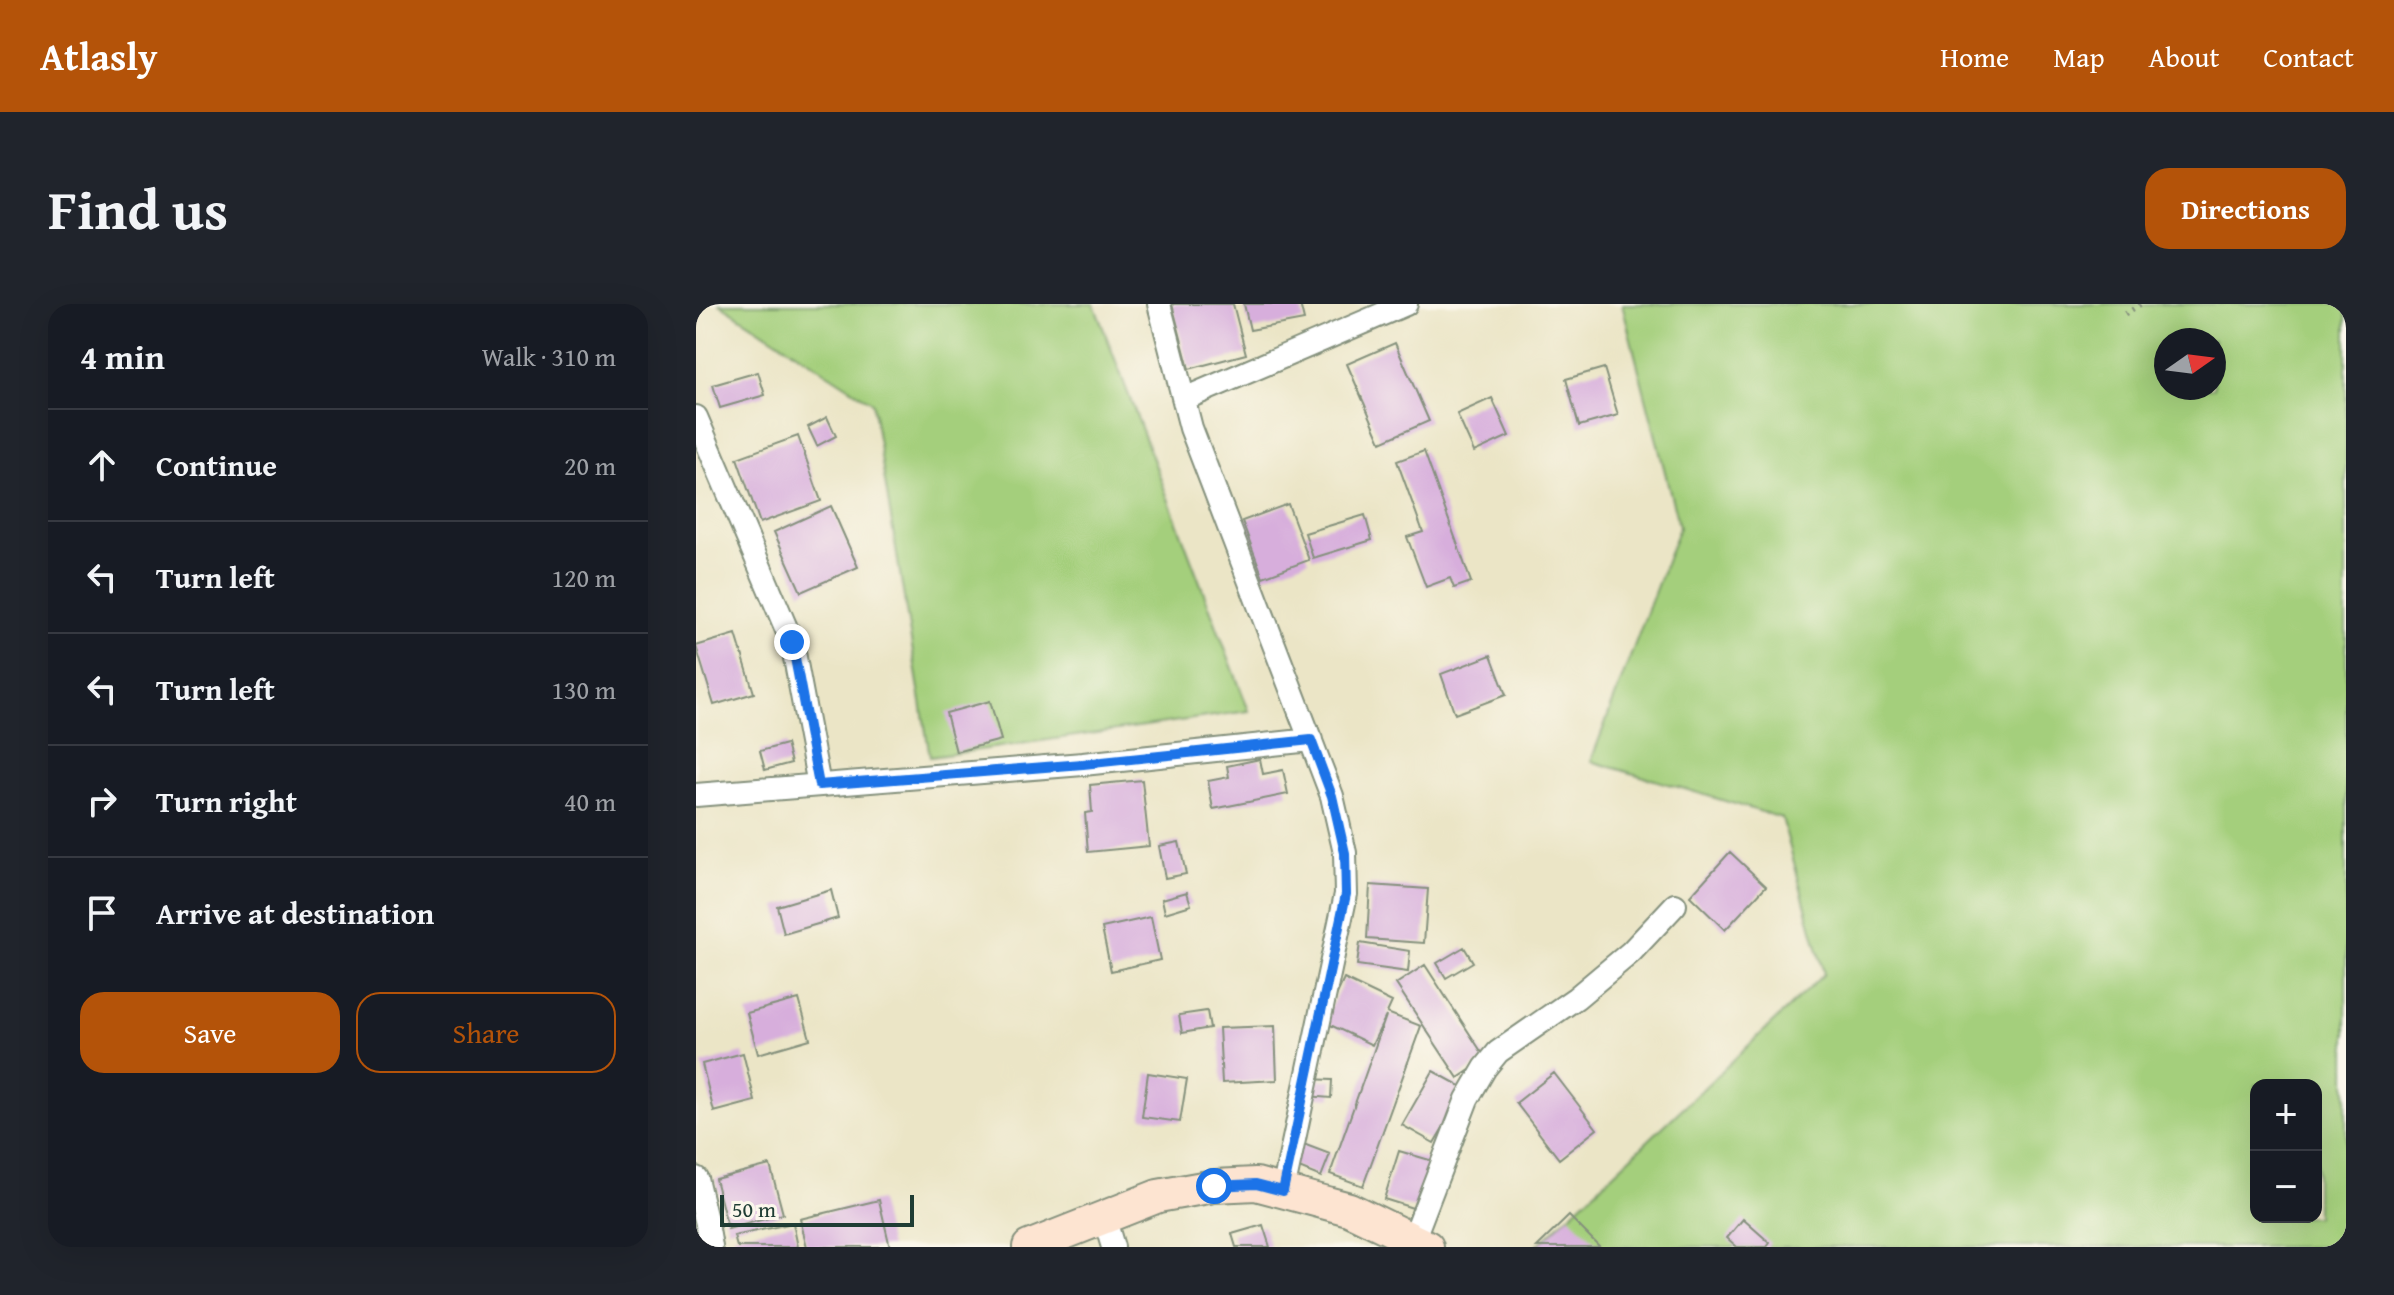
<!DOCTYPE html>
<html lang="en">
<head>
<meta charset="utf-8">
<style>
  :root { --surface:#171b24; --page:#20242c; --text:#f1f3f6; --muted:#9ea1a6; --line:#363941; --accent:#b45309 }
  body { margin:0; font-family:"Gentium Book Plus",serif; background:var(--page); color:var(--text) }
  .controls { position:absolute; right:24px; bottom:24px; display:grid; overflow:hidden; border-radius:16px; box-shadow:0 8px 32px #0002 }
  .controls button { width:72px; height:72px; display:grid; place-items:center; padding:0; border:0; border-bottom:2px solid var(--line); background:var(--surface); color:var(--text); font:40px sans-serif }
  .compass { position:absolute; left:1458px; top:24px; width:72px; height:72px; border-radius:50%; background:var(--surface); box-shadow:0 8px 32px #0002; rotate:76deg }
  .scale { position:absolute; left:24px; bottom:20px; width:194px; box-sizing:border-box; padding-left:8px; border:4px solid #1f3d34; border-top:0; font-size:22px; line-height:28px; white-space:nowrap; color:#1f3d34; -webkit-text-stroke:6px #fbf7ec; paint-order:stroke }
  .stop { position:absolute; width:24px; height:24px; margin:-18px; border:6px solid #1a73e8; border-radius:50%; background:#fff }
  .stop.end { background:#1a73e8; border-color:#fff; box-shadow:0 2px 8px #0008 }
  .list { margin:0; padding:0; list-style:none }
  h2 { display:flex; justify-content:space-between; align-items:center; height:104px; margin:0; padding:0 32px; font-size:34px }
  h2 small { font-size:26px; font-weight:400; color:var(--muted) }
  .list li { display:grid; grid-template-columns:52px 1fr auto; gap:24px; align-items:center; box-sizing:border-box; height:112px; padding:0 32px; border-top:2px solid var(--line) }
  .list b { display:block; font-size:30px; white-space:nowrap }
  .list em { font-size:26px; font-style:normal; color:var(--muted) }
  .actions { display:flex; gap:16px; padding:24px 32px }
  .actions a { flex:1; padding:18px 0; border:2px solid var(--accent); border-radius:24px; text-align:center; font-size:28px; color:var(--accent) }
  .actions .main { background:var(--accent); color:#fff }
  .icon { flex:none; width:44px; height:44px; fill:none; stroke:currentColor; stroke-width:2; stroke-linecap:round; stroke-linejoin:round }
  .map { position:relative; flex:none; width:1650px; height:943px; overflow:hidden; border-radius:24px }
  header { display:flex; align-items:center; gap:48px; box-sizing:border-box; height:112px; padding:0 40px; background:var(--accent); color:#fff }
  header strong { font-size:38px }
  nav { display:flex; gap:44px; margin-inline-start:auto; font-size:28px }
  .intro { display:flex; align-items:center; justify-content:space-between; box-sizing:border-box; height:192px; padding:0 48px }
  h1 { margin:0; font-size:56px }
  .button { padding:20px 36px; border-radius:24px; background:var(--accent); color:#fff; font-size:28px; font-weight:700 }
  main { display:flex; gap:48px; padding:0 48px }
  aside { flex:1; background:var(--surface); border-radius:24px; box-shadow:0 8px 32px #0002 }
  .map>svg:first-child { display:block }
</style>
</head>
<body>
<header>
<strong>Atlasly</strong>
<nav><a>Home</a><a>Map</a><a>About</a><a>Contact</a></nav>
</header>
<div class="intro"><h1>Find us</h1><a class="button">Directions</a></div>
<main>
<aside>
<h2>4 min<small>Walk · 310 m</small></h2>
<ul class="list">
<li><svg class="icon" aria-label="ahead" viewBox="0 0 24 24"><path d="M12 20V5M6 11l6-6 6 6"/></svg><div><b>Continue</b></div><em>20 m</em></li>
<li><svg class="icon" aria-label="left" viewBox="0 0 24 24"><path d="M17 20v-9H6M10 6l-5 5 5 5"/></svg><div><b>Turn left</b></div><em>120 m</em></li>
<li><svg class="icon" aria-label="left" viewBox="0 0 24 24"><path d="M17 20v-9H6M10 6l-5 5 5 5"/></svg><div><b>Turn left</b></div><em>130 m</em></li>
<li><svg class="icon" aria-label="right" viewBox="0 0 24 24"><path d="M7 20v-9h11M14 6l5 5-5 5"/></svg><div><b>Turn right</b></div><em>40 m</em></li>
<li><svg class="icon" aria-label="arrive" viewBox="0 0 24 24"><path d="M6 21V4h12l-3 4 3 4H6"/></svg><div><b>Arrive at destination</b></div></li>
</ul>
<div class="actions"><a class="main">Save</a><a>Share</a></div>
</aside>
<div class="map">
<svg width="1650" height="943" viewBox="0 0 1650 943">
  <rect width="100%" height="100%" fill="#fbf7ec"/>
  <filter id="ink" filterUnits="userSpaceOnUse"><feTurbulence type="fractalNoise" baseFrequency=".0125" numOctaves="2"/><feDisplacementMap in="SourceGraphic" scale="16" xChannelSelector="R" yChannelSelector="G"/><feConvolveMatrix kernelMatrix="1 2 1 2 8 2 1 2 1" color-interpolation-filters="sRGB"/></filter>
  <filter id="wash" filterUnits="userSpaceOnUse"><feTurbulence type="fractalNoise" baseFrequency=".006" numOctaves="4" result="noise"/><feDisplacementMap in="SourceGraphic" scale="32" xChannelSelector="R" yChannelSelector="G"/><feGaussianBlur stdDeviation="1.8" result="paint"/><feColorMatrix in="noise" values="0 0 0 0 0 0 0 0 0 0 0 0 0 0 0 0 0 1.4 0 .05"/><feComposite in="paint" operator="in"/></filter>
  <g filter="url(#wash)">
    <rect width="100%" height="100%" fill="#ebe5c6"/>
    <path fill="#a4cf7b" stroke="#628658" stroke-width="2" fill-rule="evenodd" d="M24,0H398L553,407L234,453L176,98Z
      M926,0H1650V943H840L1128,670L1086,514L895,457L983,223ZM1470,36H1518V84H1470ZM1560,781H1620V913H1560Z"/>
    <g id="blocks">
      <path fill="#d7aedc" d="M476,0H537L550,50L493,65Z
        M548,0H604L608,16L554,26Z
        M699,39L733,117L685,138L651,60Z
        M908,64L922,111L883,122L870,75Z
        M62,68L69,91L24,104L17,81Z
        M796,94L813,132L778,148L761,110Z
        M131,113L140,132L121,142L112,123Z
        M102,132L125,197L64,219L41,154Z
        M728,147L775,278L758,284L754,274L730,283L711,233L727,228L701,157Z
        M592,200L613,256L567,273L546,217Z
        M135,202L162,263L105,288L78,228Z
        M669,211L676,236L617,254L609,229Z
        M40,330L58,389L18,401L0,342Z
        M795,351L810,391L759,410L745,370Z
        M294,397L305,436L260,448L250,409Z
        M90,440L95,459L69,466L64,447Z
        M564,455L567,470L587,466L592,490L517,505L512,477L533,473L531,462Z
        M446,476L453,542L392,548L389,509L396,508L394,481Z
        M483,538L490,570L469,574L463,542Z
        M1034,548L1070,582L1029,626L994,592Z
        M674,581L732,585L728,639L671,635Z
        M135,586L142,614L88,630L81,602Z
        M491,588L495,601L469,609L466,595Z
        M455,613L464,656L415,667L406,624Z
        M664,639L714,647L712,668L661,661Z
        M768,643L777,658L750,674L741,659Z
        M729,661L790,755L762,774L700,680Z
        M648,675L696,698L691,709L725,722L667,882L634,870L690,712L676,741L628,718Z
        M103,695L114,735L62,750L51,709Z
        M511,707L514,724L486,729L483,711Z
        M579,722L581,776L526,779L523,724Z
        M47,749L59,797L18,808L6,760Z
        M737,767L770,785L738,839L706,821Z
        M452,769L491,775L484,818L446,813Z
        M858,769L901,825L863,855L820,799Z
        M611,775L636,776L635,794L610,792Z
        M602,838L634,850L625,873L593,860Z
        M703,847L737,857L723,906L688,895Z
        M74,861L87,910L32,925L19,875Z
        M183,896L194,943H111L104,915Z
        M873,912L904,943H841Z
        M1047,915L1074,939L1071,943H1041L1031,934Z
        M97,919L102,943H41L38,932Z
        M567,921L574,943H540L536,930Z"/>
    </g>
  </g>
  <g filter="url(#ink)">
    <use href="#blocks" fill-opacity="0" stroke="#85917d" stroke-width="2"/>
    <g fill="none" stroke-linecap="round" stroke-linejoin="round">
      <defs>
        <path id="street" d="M463,0L495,124L636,492L649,549L650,590L587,887
          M488,95L710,0
          M0,113L96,338L123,481
          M0,491L387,460L615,436
          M0,874L11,920L15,943
          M408,913L417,943
          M717,936L771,795L789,764L802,748L880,694L935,648L979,601"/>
        <path id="secondary" d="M333,943L462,892L518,882L560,880L653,905L731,943"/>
      </defs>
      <use href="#street" stroke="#85917d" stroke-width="26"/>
      <use href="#secondary" stroke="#85917d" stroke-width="36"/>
      <path stroke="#85917d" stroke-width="5" stroke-dasharray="2 6" stroke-linecap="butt" d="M1429,10L1445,0"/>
      <use href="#street" stroke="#fff" stroke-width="22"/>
      <use href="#secondary" stroke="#fde4d1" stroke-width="32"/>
    </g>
  </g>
  <g fill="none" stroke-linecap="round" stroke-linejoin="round" filter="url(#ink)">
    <path stroke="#1a73e8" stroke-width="10" d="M96,338L123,481L387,460L615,436L636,492L649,549L650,590L587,887L560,880L518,882"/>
  </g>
</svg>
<div class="controls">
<button>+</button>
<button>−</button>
</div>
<svg class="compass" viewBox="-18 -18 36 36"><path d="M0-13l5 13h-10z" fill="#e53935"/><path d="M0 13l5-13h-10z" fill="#9ea1a6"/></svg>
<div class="scale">50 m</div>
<div class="stop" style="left:518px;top:882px"></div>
<div class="stop end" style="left:96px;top:338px"></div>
</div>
</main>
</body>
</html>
